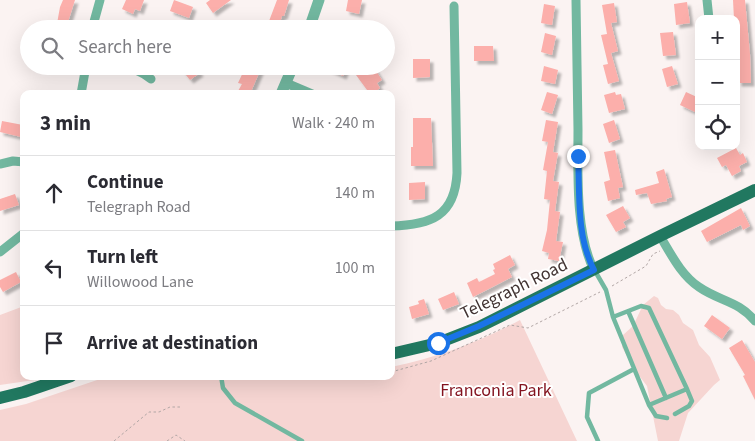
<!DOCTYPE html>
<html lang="en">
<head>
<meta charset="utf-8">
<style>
  :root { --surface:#fff; --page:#f2f2f3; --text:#2b2b33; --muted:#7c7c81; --line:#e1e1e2 }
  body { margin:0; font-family:"Source Sans 3",sans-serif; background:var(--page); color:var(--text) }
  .controls { position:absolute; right:15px; top:15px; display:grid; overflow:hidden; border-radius:10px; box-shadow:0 5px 20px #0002 }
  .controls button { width:45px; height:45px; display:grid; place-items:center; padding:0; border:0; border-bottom:1px solid var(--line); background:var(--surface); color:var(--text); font:25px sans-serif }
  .stop { position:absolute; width:15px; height:15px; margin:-11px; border:4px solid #1a73e8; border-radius:50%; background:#fff }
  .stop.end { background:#1a73e8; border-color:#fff; box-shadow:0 1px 5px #0008 }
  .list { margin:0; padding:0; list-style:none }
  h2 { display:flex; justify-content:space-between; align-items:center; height:65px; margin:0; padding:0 20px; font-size:21px }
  h2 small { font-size:16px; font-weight:400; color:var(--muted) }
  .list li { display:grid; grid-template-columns:32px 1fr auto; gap:15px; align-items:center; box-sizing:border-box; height:75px; padding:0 20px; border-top:1px solid var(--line) }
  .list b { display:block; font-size:19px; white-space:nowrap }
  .list p { margin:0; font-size:16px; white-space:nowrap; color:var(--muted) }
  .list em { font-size:16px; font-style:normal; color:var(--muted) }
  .icon { flex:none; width:28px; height:28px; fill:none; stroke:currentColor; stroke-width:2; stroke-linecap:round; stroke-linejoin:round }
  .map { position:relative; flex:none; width:755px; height:441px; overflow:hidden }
  .search { position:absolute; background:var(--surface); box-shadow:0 5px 20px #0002; left:20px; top:20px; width:375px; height:55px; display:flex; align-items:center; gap:12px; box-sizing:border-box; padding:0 18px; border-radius:28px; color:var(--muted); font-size:19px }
  .panel { position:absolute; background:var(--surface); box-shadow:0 5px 20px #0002; left:20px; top:90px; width:375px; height:290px; border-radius:10px }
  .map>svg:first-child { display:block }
</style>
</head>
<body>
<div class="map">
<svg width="755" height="441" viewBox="0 0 755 441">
  <defs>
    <filter id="shadow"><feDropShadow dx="3.5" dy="3.5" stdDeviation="1" flood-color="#0004"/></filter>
  </defs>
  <rect width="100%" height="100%" fill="#fbf3f2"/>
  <path fill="#f6d5d2" d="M654,296L658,298L661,305L666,309L673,310L679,315L683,323L693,330L699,345L710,357L720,380L714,385L688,413L679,441H658L647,386L634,369L622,347L623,335L633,326L643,305Z
    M24,306V376H46L34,380L0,385V315Z
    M520,320L577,441H0V410L26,404L109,376H391V367C438,357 477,343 520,320Z"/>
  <path fill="#fcafab" filter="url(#shadow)" d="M63,0H75L68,22L67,29H56L60,7Z
    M126,0H144L140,11L135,9L133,14L122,9Z
    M174,0L193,7L189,18L170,11Z
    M210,0H231L213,13L206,3Z
    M277,0H289L284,16H282L278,29H266Z
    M348,0H362L359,14L346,11Z
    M733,0H745L750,54L751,83H738L736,19H734Z
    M687,2L690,23L676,25L674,4Z
    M614,3L617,22L611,23L618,51L611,53L619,81L608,84L603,65L608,64L601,35L607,34L602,5Z
    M544,4L555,6L552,25L541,23Z
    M673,32L676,55L663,56L660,33Z
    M545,33L556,36L552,55L541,52Z
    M474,46H493L494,61H474Z
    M413,59H430V77L413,78Z
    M187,66H195L200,73L190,80L182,70Z
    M246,66H262L250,94H244L238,91L242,84L238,83Z
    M321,66H347L343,76Z
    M368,66H373L382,80L377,83L380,88L372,94H370L356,75Z
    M544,66L558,70L555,84L541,81Z
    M672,66L678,84L667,87L662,69Z
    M547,92L558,95L552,114L541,110Z
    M615,92L616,95L621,94L625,109L609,113L604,95Z
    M686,92L699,98V109L697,113L680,105Z
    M413,118H431L433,166H411V147H413Z
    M546,120L558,122L553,152L558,153L553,181L559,182L555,211L560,212L556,241L563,242L559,261L548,259L549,253L542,251L547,230L550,200L544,199L547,171L543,170L548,142L542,141Z
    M614,120L620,139L609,143L603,124Z
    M2,121L23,125L21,137L0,132Z
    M736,148L740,155L743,153L747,162L739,166L741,171L732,176L726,165L722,167L717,158Z
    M615,150L623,187L618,188L620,198L608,201L604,182L610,180L604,152Z
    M664,169L672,197L666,199L667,201L651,204L647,193L636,195L635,190L659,183L656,172Z
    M425,182V199L409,200V183Z
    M15,194L19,205L0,211V199Z
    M623,206L630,218L623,222L626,227L616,232L606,215Z
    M741,208L750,226L743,230L741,225L707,242L701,231Z
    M510,255L515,265L508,269L512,277L473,297L467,283L477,278L479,282L495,274L493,270L495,269L493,264Z
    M16,272L21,282L3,292L0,287V280Z
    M454,292L459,304L443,310L438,299Z
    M424,299L429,314L412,319L409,307L419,304L418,301Z
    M712,315L730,328L722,339L704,326Z
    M742,340L755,362V400L743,376L745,375L729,348Z"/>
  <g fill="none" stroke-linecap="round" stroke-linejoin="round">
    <path stroke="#b1a6a5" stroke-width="1" stroke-dasharray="2.5 2.5" stroke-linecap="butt" d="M612,286L646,266L653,254L660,251
      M391,372L431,361L510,325L528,328L600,292
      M236,376H238
      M285,376H315
      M114,441L149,412H159L170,407H181
      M167,441L176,435L185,441"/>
    <path stroke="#72b8a0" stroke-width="4.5" d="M595,271L606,290L613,317L641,306L649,308L687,389L649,405L613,317
      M628,311L666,398
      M221,376L223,388L235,403L302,441
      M649,405L656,416L667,418
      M675,414L689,406L692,401L687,389
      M598,441L587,417L589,393L634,369"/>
    <path stroke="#72b8a0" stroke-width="9" d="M576,0C577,43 577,87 578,130C578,171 575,233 594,270
      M707,0L709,19
      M92,29L100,0
      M120,66C133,68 141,71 151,79
      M286,83L312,94
      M81,94L86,66
      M0,164L13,161L24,162
      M391,226C431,225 455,216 457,173L454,6
      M660,236C671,254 681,275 699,287C719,301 739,301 755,321
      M0,252L24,233"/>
    <path stroke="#72b8a0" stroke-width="11" d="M309,29L319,0
      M281,94L293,66"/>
    <path stroke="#217860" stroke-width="12" d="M391,354L438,343L479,327L660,236L755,190
      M0,398L24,392L71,376"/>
  </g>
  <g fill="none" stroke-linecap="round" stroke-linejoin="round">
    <path stroke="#1a73e8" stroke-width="6" d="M438,343L479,326L594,270C576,236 580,193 578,156"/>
  </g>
  <g text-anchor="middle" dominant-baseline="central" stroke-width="4" stroke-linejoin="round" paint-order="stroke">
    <g font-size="18" fill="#423433" stroke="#fff">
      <text transform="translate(514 289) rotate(-26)">Telegraph Road</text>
    </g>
    <g font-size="18" fill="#83131f" stroke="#fff">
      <text x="496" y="390">Franconia Park</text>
    </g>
  </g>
</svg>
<div class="controls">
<button>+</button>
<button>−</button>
<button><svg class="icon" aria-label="locate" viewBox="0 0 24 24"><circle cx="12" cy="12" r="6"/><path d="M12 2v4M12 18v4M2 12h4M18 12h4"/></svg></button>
</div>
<div class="stop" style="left:438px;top:343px"></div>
<div class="stop end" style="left:578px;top:156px"></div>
<div class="search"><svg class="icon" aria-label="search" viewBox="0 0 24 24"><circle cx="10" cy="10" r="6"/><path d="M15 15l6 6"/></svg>Search here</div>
<section class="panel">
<h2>3 min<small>Walk · 240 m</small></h2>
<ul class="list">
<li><svg class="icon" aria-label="ahead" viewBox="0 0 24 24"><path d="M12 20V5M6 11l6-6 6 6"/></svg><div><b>Continue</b><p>Telegraph Road</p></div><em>140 m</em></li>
<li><svg class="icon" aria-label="left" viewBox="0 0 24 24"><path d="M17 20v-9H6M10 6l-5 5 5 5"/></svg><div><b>Turn left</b><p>Willowood Lane</p></div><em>100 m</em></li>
<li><svg class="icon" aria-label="arrive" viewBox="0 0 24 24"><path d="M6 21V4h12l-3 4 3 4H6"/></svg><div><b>Arrive at destination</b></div></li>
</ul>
</section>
</div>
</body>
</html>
